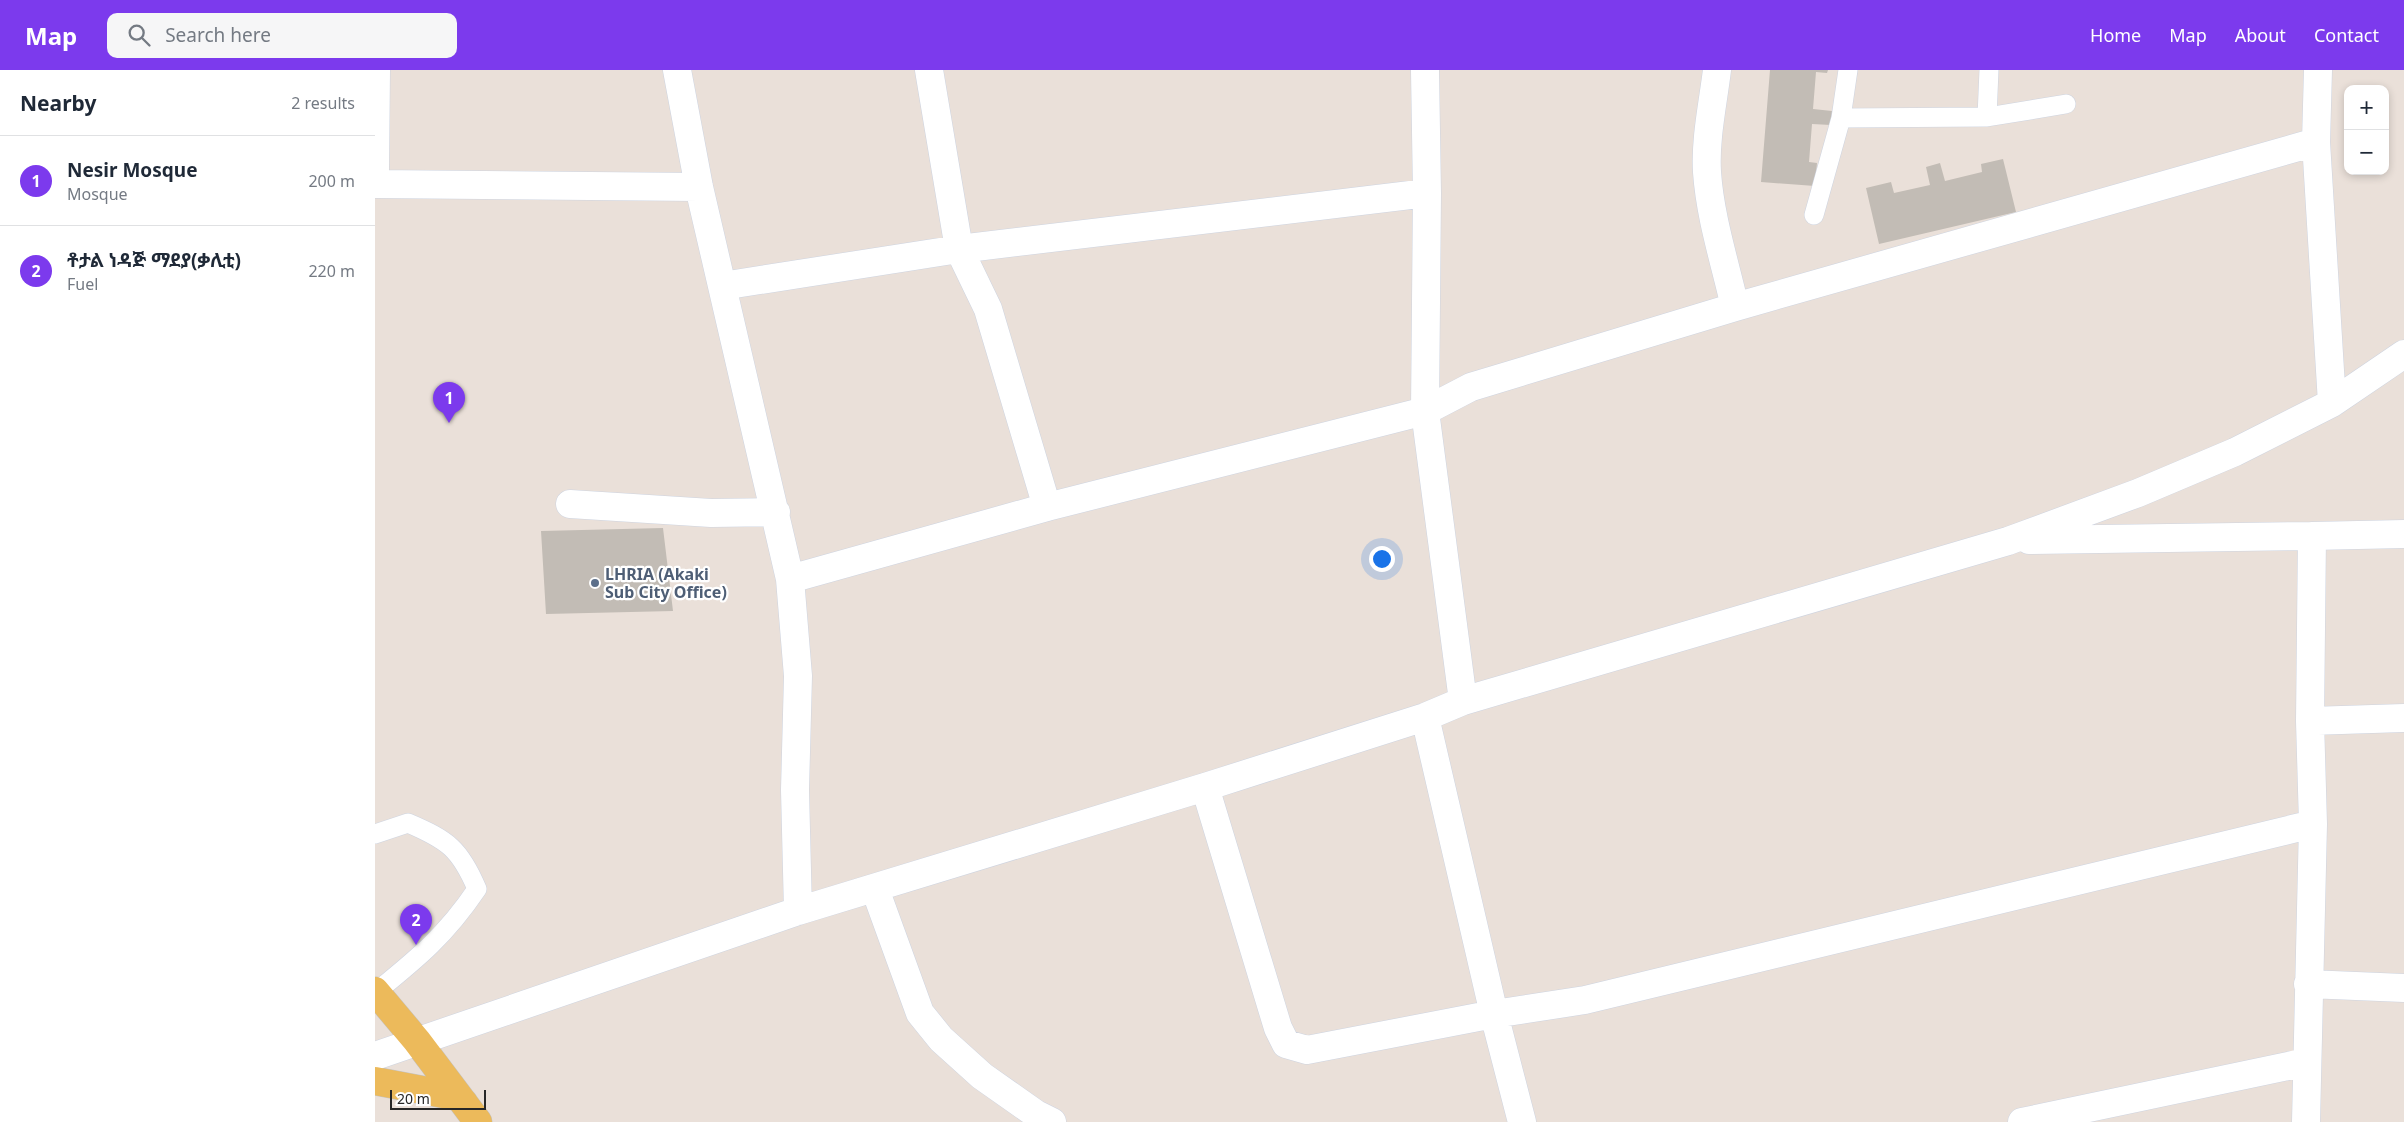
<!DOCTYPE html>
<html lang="en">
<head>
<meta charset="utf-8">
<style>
  :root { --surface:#fff; --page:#f6f6f7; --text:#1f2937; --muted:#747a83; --line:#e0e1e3; --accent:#7c3aed }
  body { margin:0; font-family:"Noto Sans","Noto Sans Ethiopic",sans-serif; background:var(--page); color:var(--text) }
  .controls { position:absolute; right:15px; top:15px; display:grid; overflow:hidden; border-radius:10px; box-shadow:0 2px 8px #0003 }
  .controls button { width:45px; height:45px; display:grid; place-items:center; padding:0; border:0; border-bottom:1px solid var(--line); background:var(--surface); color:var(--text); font:25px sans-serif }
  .scale { position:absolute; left:15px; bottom:12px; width:96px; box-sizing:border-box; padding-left:5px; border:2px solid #272727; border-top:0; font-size:14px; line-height:18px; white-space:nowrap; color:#272727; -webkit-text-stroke:4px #fff; paint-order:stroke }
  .you { position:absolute; left:1006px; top:488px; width:18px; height:18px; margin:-12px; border:4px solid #fff; border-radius:50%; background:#1a73e8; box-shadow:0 0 0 8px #1a73e833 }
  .badge { display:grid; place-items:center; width:32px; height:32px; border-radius:50%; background:var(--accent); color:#fff; font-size:16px; font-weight:700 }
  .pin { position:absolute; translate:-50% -41px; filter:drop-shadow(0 1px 2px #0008) }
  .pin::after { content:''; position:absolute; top:26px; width:18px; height:15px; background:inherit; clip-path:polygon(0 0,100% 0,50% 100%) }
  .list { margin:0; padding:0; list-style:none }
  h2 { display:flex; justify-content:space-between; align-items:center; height:65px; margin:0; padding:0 20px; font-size:21px }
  h2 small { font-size:16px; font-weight:400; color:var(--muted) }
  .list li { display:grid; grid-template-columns:32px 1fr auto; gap:15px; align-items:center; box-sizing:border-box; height:90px; padding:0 20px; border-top:1px solid var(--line) }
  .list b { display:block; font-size:19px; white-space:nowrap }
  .list p { margin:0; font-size:16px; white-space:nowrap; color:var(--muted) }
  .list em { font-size:16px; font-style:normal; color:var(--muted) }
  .icon { flex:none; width:28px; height:28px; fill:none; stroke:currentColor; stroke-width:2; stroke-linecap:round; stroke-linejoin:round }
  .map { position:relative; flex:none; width:2029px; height:1052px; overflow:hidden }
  header { display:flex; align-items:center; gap:30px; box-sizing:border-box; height:70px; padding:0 25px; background:var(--accent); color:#fff }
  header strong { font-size:24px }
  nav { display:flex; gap:28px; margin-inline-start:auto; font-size:18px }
  .search { width:350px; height:45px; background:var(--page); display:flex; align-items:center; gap:12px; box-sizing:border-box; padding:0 18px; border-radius:10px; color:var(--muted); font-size:19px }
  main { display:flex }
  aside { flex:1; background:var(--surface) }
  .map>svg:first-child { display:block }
</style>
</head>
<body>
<header>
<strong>Map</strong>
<div class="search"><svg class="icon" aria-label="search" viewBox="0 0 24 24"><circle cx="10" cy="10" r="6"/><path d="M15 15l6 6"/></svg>Search here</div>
<nav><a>Home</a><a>Map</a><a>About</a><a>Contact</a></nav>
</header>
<main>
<aside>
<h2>Nearby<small>2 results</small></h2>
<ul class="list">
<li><span class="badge">1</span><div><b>Nesir Mosque</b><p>Mosque</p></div><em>200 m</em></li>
<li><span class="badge">2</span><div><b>ቶታል ነዳጅ ማደያ(ቃሊቲ)</b><p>Fuel</p></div><em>220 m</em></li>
</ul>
</aside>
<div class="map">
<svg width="2029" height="1052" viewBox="0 0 2029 1052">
  <rect width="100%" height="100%" fill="#eae0d9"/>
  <path fill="#c2bcb5" d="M1395,0H1453L1452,3L1441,2L1438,39L1457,41L1456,55L1437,54L1434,92L1442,93L1440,116L1386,112Z
    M1628,89L1641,142L1504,174L1491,118L1516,112L1519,123L1555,115L1551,97L1565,93L1570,111L1607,102L1606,94Z
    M288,458L298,541L171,544L166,461Z"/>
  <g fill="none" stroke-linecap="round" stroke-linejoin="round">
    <defs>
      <path id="service" d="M1612,47L1614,0
        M1466,48L1612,47L1691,34
        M1439,145L1466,48L1473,0
        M0,764L33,753C73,770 85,779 102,819C71,865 43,888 1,922"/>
      <path id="minor" d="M302,0L324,117L415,509L423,606L420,720L423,841
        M554,0L584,179L613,239L672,437
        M1050,0L1052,123L1050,341L1088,631
        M1342,0C1338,33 1330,69 1332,102C1335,147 1350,193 1360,237
        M1943,0L1941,72L1957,333
        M0,99L1,0
        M0,114L324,117
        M347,216L584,179L1052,123
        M195,434L336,443L401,442
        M1937,466L2029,464
        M1654,470L1937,466L1935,651L1938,754L1931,1052
        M415,509L672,437L1050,341L1096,317L1360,237L1941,72
        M1050,647L1119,944L1147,1052
        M1935,651L2029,648
        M830,717L903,958L911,974L932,980L1119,944L1210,930L1938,754
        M500,819L545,943L566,969L607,1006L661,1044L677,1052
        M1933,914L2029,918
        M0,986L423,841L830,717L1050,647L1088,631L1633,471L1763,423L1860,382L1957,333L2029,284
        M1647,1052L1932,992"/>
      <path id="primary" d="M0,921L42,971L103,1052
        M0,1011L84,1027L89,1033"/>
    </defs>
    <use href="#service" stroke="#ced4e0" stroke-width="20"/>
    <use href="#minor" stroke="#ced4e0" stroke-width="29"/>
    <use href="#primary" stroke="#c3c3c3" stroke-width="29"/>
    <use href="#service" stroke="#fff" stroke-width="19"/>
    <use href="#minor" stroke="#fff" stroke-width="28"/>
    <use href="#primary" stroke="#ecba5b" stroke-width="28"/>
  </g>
  <circle fill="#5c6f8a" stroke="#fff" stroke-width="2" cx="220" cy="513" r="5"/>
  <g text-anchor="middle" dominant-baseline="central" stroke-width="4.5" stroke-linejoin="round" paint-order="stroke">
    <g font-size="16" font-weight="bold" fill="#4e5e75" stroke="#fff" text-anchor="start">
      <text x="230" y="504">LHRIA (Akaki<tspan x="230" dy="18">Sub City Office)</tspan></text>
    </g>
  </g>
</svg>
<div class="controls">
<button>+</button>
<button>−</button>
</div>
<div class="scale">20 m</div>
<div class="you"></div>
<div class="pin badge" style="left:74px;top:353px">1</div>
<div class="pin badge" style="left:41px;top:875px">2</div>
</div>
</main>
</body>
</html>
